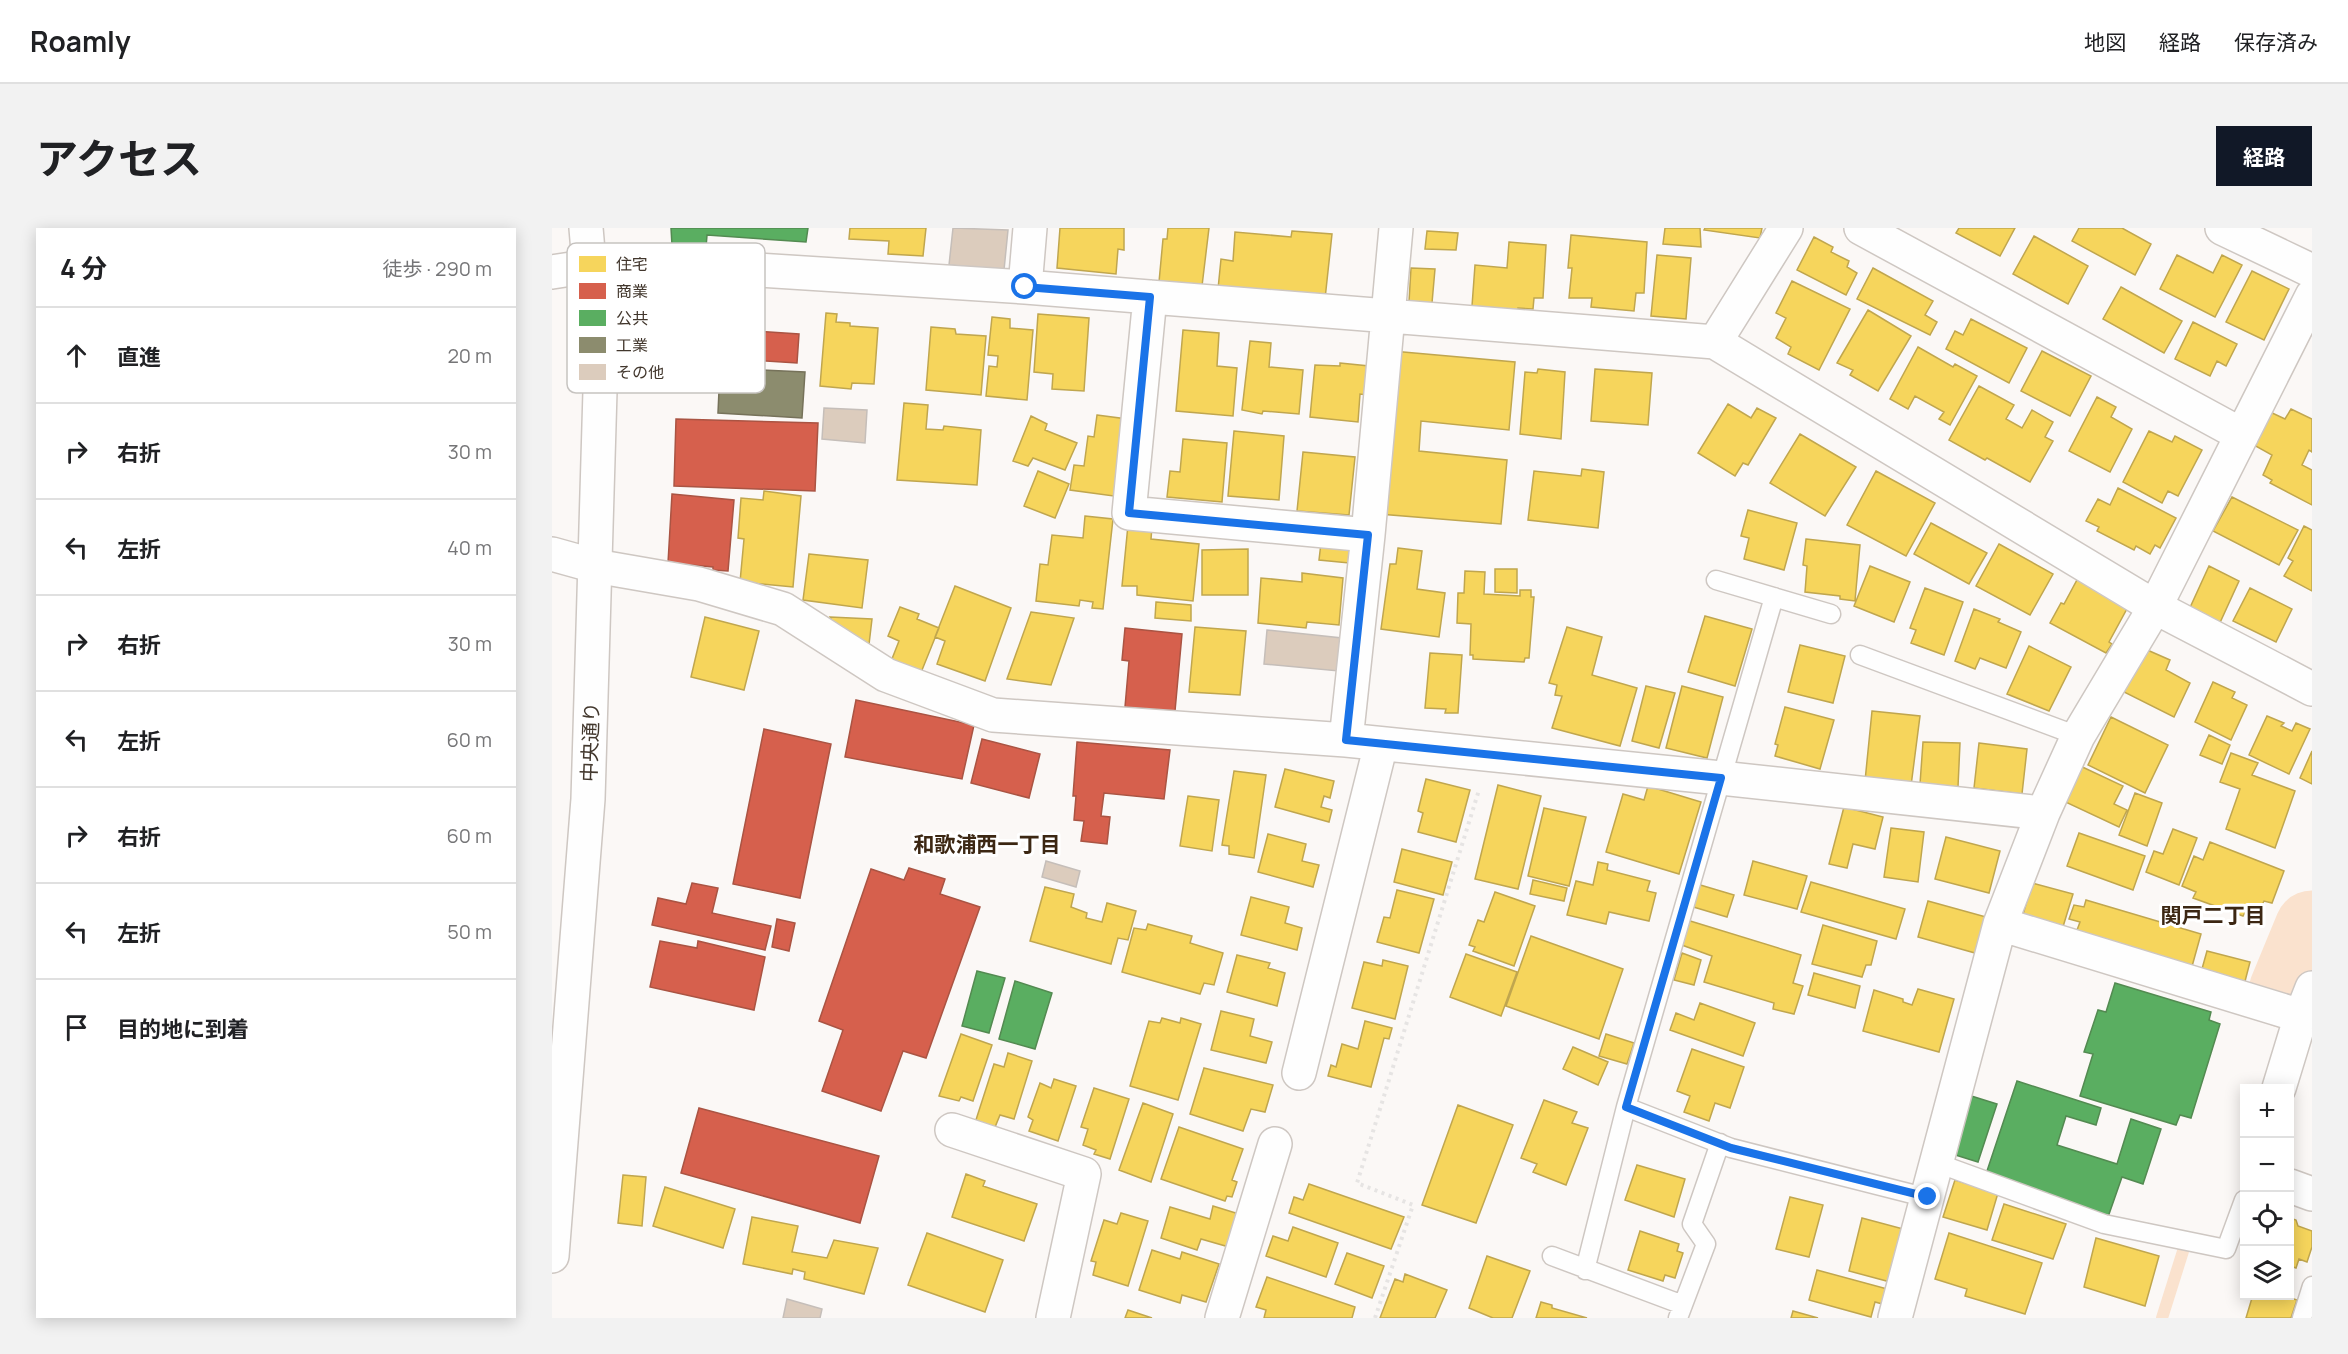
<!DOCTYPE html>
<html lang="ja">
<head>
<meta charset="utf-8">
<style>
  :root { --surface:#fff; --page:#f2f2f2; --text:#202124; --muted:#757577; --line:#e0e0e0; --accent:#111827 }
  body { margin:0; font-family:Manrope,"Noto Sans JP",sans-serif; background:var(--page); color:var(--text) }
  .controls { position:absolute; right:18px; bottom:18px; display:grid; overflow:hidden; border-radius:0px; box-shadow:0 3px 15px #0003 }
  .controls button { width:54px; height:54px; display:grid; place-items:center; padding:0; border:0; border-bottom:2px solid var(--line); background:var(--surface); color:var(--text); font:30px sans-serif }
  .stop { position:absolute; width:18px; height:18px; margin:-14px; border:4px solid #1a73e8; border-radius:50%; background:#fff }
  .stop.end { background:#1a73e8; border-color:#fff; box-shadow:0 2px 6px #0008 }
  .list { margin:0; padding:0; list-style:none }
  h2 { display:flex; justify-content:space-between; align-items:center; height:78px; margin:0; padding:0 24px; font-size:26px }
  h2 small { font-size:20px; font-weight:400; color:var(--muted) }
  .list li { display:grid; grid-template-columns:39px 1fr auto; gap:18px; align-items:center; box-sizing:border-box; height:96px; padding:0 24px; border-top:2px solid var(--line) }
  .list b { display:block; font-size:22px; white-space:nowrap }
  .list em { font-size:20px; font-style:normal; color:var(--muted) }
  .icon { flex:none; width:33px; height:33px; fill:none; stroke:currentColor; stroke-width:2; stroke-linecap:round; stroke-linejoin:round }
  .map { position:relative; flex:none; width:1760px; height:1090px; overflow:hidden; border-radius:0px }
  header { display:flex; align-items:center; gap:36px; box-sizing:border-box; height:84px; padding:0 30px; background:var(--surface); border-bottom:2px solid var(--line) }
  header strong { font-size:28px }
  nav { display:flex; gap:33px; margin-inline-start:auto; font-size:21px }
  .intro { display:flex; align-items:center; justify-content:space-between; box-sizing:border-box; height:144px; padding:0 36px }
  h1 { margin:0; font-size:42px }
  .button { padding:15px 27px; border-radius:0px; background:var(--accent); color:#fff; font-size:21px; font-weight:700 }
  main { display:flex; gap:36px; padding:0 36px }
  aside { flex:1; background:var(--surface); border-radius:0px; box-shadow:0 3px 15px #0003 }
  .map>svg:first-child { display:block }
</style>
</head>
<body>
<header>
<strong>Roamly</strong>
<nav><a>地図</a><a>経路</a><a>保存済み</a></nav>
</header>
<div class="intro"><h1>アクセス</h1><a class="button">経路</a></div>
<main>
<aside>
<h2>4 分<small>徒歩 · 290 m</small></h2>
<ul class="list">
<li><svg class="icon" aria-label="ahead" viewBox="0 0 24 24"><path d="M12 20V5M6 11l6-6 6 6"/></svg><div><b>直進</b></div><em>20 m</em></li>
<li><svg class="icon" aria-label="right" viewBox="0 0 24 24"><path d="M7 20v-9h11M14 6l5 5-5 5"/></svg><div><b>右折</b></div><em>30 m</em></li>
<li><svg class="icon" aria-label="left" viewBox="0 0 24 24"><path d="M17 20v-9H6M10 6l-5 5 5 5"/></svg><div><b>左折</b></div><em>40 m</em></li>
<li><svg class="icon" aria-label="right" viewBox="0 0 24 24"><path d="M7 20v-9h11M14 6l5 5-5 5"/></svg><div><b>右折</b></div><em>30 m</em></li>
<li><svg class="icon" aria-label="left" viewBox="0 0 24 24"><path d="M17 20v-9H6M10 6l-5 5 5 5"/></svg><div><b>左折</b></div><em>60 m</em></li>
<li><svg class="icon" aria-label="right" viewBox="0 0 24 24"><path d="M7 20v-9h11M14 6l5 5-5 5"/></svg><div><b>右折</b></div><em>60 m</em></li>
<li><svg class="icon" aria-label="left" viewBox="0 0 24 24"><path d="M17 20v-9H6M10 6l-5 5 5 5"/></svg><div><b>左折</b></div><em>50 m</em></li>
<li><svg class="icon" aria-label="arrive" viewBox="0 0 24 24"><path d="M6 21V4h12l-3 4 3 4H6"/></svg><div><b>目的地に到着</b></div></li>
</ul>
</aside>
<div class="map">
<svg width="1760" height="1090" viewBox="0 0 1760 1090">
  <rect width="100%" height="100%" fill="#fbf8f6"/>
  <path fill="#f6d55c" stroke="#c0a64e" stroke-width="1.5" d="M298,0H374L371,28L336,26L337,13L297,11Z
    M508,0H572V22L566,21L564,46L505,40Z
    M616,0H657L650,58L607,54L611,11H615Z
    M1113,0H1148L1149,19L1111,16Z
    M1153,0H1210L1208,10L1152,2Z
    M1407,0H1463L1448,28L1404,5Z
    M1527,0H1570L1599,16L1583,47L1520,13Z
    M740,3L780,6L773,71L666,61L669,31L681,33L683,4L739,9Z
    M875,3L906,5L904,22L873,21Z
    M1019,7L1095,14L1092,65H1084L1082,83L1039,79L1040,70H1017L1020,40H1016Z
    M1482,8L1536,38L1516,76L1461,46Z
    M1262,9L1281,19L1279,24L1297,33L1295,39L1305,45L1294,67L1245,42Z
    M957,14L994,17L991,70H982L981,81L966,80V89L944,87L945,80L920,78L923,37L955,40Z
    M1105,27L1139,30L1134,91L1099,88Z
    M1625,27L1661,45L1670,27L1690,37L1663,89L1608,61Z
    M859,40L883,41L880,75L857,74Z
    M1321,40L1381,73L1373,87L1385,94L1378,107L1305,71Z
    M1700,43L1737,61L1712,112L1674,94Z
    M1240,53L1298,81L1267,142L1236,126L1239,119L1224,110L1234,90L1224,85Z
    M1569,59L1630,93L1612,125L1551,91Z
    M1316,82L1359,108L1326,163L1298,147L1301,142L1285,135Z
    M274,85L285,86L284,94L298,95V98L326,100L322,156L300,155L299,161L268,158Z
    M486,86L537,90L532,163L500,161L501,146L482,144Z
    M440,89L458,91V100L481,102L475,172L434,168L437,138L445,139L446,128L436,127Z
    M1419,91L1475,120L1457,155L1394,121L1403,103L1411,107Z
    M1641,94L1685,116L1674,138L1665,133L1658,148L1623,131Z
    M379,99L403,101L404,106L434,108L429,167L374,162Z
    M631,102L667,105L665,138L685,140L681,188L624,183Z
    M698,113L719,115L717,139L751,142L747,186L711,183L710,186L690,182Z
    M1366,119L1401,139L1403,136L1425,148L1398,197L1387,191L1392,184L1363,168L1356,181L1338,171Z
    M840,123L963,134L957,202L869,193L867,223L955,232L949,296L827,286Z
    M1490,123L1539,148L1518,188L1469,163Z
    M788,135L817,138L815,167L808,166L806,194L758,189L763,137L788,138Z
    M986,141L1013,144L1009,211L968,206L973,144L985,145Z
    M1043,141L1100,145L1096,197L1039,193Z
    M1427,158L1462,177L1454,191L1470,200L1480,182L1501,194L1493,209L1501,213L1478,254L1435,230L1433,232L1397,212Z
    M1545,169L1564,179L1559,189L1580,201L1558,244L1517,223Z
    M352,175L376,177L374,201L391,202L392,198L429,202L425,257L345,252Z
    M1176,176L1199,190L1205,180L1224,190L1196,237L1191,235L1183,248L1146,225Z
    M1739,181L1760,191V224L1757,222L1750,237L1760,242V277L1718,255L1720,252L1711,247L1720,227L1700,216L1716,183L1733,191Z
    M545,187L575,191L569,269L518,262L522,237L532,238L536,208L542,209Z
    M479,188L495,196L493,202L525,215L513,242L481,230L476,238L461,233Z
    M682,203L732,208L727,272L676,268Z
    M1597,203L1620,214L1623,208L1650,222L1626,268L1616,263L1610,275L1571,254Z
    M1248,206L1304,239L1273,288L1218,255Z
    M631,211L675,215L670,274L615,269L618,243L628,244Z
    M751,224L803,229L797,287L745,283Z
    M1030,241L1052,244L1046,300L976,292L982,243L1029,248Z
    M486,243L517,256L503,290L472,278Z
    M1324,243L1383,275L1354,328L1295,297Z
    M1566,260L1624,290L1608,320L1603,317L1598,326L1584,318L1582,322L1545,303L1547,299L1534,293L1546,271L1558,277Z
    M212,263L249,268L241,359L188,354L192,311L186,310L189,270L211,272Z
    M1680,269L1746,302L1727,337L1661,303Z
    M1196,282L1245,295L1232,342L1192,331L1197,310L1189,308Z
    M533,288L561,291L551,381L540,380L541,374L528,372L527,378L484,373L488,336L496,337L500,307L531,310Z
    M1379,295L1435,325L1417,356L1362,326Z
    M576,297L600,299L599,311L647,316L641,373L585,367V358H570Z
    M1752,298L1760,302V363L1732,348L1741,333L1736,330Z
    M1254,311L1308,317L1303,373L1288,371V368L1253,364L1255,338L1251,337Z
    M769,315L798,318L797,335L767,332Z
    M1447,316L1501,346L1478,387L1424,358Z
    M846,320L870,323L865,361L893,365L887,409L829,401L838,336H844Z
    M696,321V367H650V322Z
    M257,326L316,332L310,380L251,372Z
    M1318,338L1358,354L1342,394L1302,378Z
    M1657,338L1687,353L1666,399L1636,384Z
    M943,341H965V365L943,364Z
    M913,343L933,344L932,366L968,368V362H979V369H982L977,430H973L972,434L921,431V427H918L919,396L905,395L906,365H912Z
    M750,345L791,350L787,397L755,394L754,400L706,395L709,350L750,354Z
    M1526,350L1577,377L1557,414L1560,416L1554,425L1498,395L1509,375L1512,376Z
    M403,358L459,380L433,453L385,436L393,413L383,409Z
    M1373,360L1411,374L1392,427L1359,415L1364,402L1358,400Z
    M1698,360L1740,381L1724,414L1681,393Z
    M604,374L639,377V393L603,390Z
    M348,379L367,386L365,391L387,400L366,452L338,436L347,413L336,408Z
    M1422,381L1448,391L1446,394L1469,404L1454,440L1428,430L1423,441L1403,433Z
    M479,384L522,390L499,457L455,451Z
    M1153,388L1200,401L1183,458L1136,444Z
    M153,389L207,403L192,462L139,449Z
    M278,389L320,391L316,425L284,402Z
    M643,399L694,403L688,467L637,464Z
    M1015,399L1050,409L1040,447L1085,460L1068,518L1000,500L1010,468L1003,467L1005,457L997,455Z
    M1248,417L1293,428L1281,475L1236,464Z
    M1477,418L1519,439L1497,483L1455,466Z
    M1593,421L1618,432L1614,442L1638,455L1622,489L1572,464Z
    M878,425L910,427L906,485H893L894,481L873,480Z
    M1661,454L1683,464L1680,470L1695,477L1679,512L1643,494Z
    M1094,458L1123,465L1107,520L1080,513Z
    M1130,458L1171,469L1155,530L1114,520Z
    M1233,479L1282,492L1268,541L1223,528L1226,517L1223,516Z
    M1320,483L1368,488L1359,558L1313,553Z
    M1715,488L1732,495L1729,498L1740,503L1744,495L1758,501L1737,546L1697,527Z
    M1559,489L1616,517L1593,565L1536,537Z
    M1657,507L1678,517L1670,536L1648,527Z
    M1371,514L1408,515L1406,559L1368,556Z
    M1427,515L1475,521L1470,566L1422,560Z
    M1760,523V556L1748,550Z
    M1679,525L1706,535L1700,547L1743,563L1723,620L1674,601L1688,561L1668,554Z
    M1524,536L1571,558L1562,576L1575,582L1567,599L1507,571Z
    M733,541L782,553L778,570L772,568L769,579L780,582L777,594L723,579Z
    M682,543L714,547L702,630L677,626V618L670,617Z
    M874,551L918,562L904,614L866,604L871,585L866,583Z
    M946,557L989,568L966,661L923,651Z
    M1096,558L1149,574L1127,646L1054,624L1071,566L1092,572Z
    M1583,565L1610,575L1595,618L1567,607Z
    M636,568L667,572L660,623L628,618Z
    M1292,579L1331,589L1323,621L1301,616L1295,640L1277,636Z
    M992,580L1034,589L1017,658L976,648Z
    M1339,600L1372,604L1366,654L1332,649Z
    M1621,601L1645,610L1627,657L1594,644L1602,623L1611,626Z
    M1527,605L1593,628L1581,662L1515,638Z
    M716,606L754,616L750,633L767,637L761,659L706,644Z
    M1394,609L1448,623L1437,665L1383,651Z
    M1658,614L1732,643L1720,675L1712,673L1706,685L1695,681L1691,688L1641,670L1644,664L1630,658L1642,628L1651,632Z
    M850,621L900,634L891,667L842,654Z
    M1201,633L1255,648L1245,681L1192,667Z
    M1046,634L1056,636L1055,642L1098,653L1095,663L1104,665L1097,693L1057,684L1054,696L1015,687L1024,653L1041,657Z
    M981,652L1015,660L1012,673L978,666Z
    M1259,654L1353,681L1344,711L1249,684Z
    M1480,655L1521,666L1510,702L1470,690Z
    M1145,656L1182,667L1175,689L1138,678Z
    M493,659L522,666L519,679L535,685L534,690L550,694L555,675L584,683L576,712L566,710L559,736L478,713Z
    M845,662L882,671L867,725L825,714L832,689L838,690Z
    M943,664L983,678L962,738L921,723L923,719L917,717L926,692L932,694Z
    M699,669L737,679L733,695L750,700L745,722L689,707Z
    M1534,672L1649,706L1639,742L1521,713L1528,694L1517,691L1522,677L1532,679Z
    M1376,673L1434,689L1423,725L1366,709Z
    M1135,692L1249,727L1241,755L1251,758L1242,786L1221,781L1222,775L1152,754L1160,728L1127,716Z
    M596,696L640,708L638,715L671,725L662,757L652,755L648,766L570,744L582,700L594,702Z
    M1271,697L1325,713L1319,737H1314L1310,749L1260,736Z
    M979,708L1071,741L1047,811L954,778Z
    M1655,723L1698,734L1691,761L1648,748Z
    M1130,725L1149,732L1142,757L1122,752Z
    M914,726L965,744L949,788L898,769Z
    M685,727L718,735L716,740L733,745L725,778L675,764Z
    M831,732L856,738L843,791L800,780L812,734L830,738Z
    M1262,745L1308,758L1303,780L1256,767Z
    M1366,761L1402,771L1387,824L1311,803L1322,762L1351,771V774L1360,777Z
    M1148,775L1203,795L1191,828L1118,802L1124,785L1142,792Z
    M669,783L702,791L698,808L720,814L714,835L659,822Z
    M610,790L628,795L629,790L649,796L626,872L578,858L597,793L608,795Z
    M813,793L840,800L837,811L832,810L819,859L776,848L779,837L784,839L790,816L806,821Z
    M409,806L440,817L421,873L409,869L407,873L387,868Z
    M1054,806L1082,815L1075,836L1047,828Z
    M1021,819L1056,834L1046,857L1011,841Z
    M1140,821L1192,839L1178,880L1163,875L1157,893L1132,884L1138,868L1125,863Z
    M456,825L480,833L462,891L448,887L441,904L422,898L442,836L452,839Z
    M652,840L721,857L713,884L699,881L691,903L638,886Z
    M502,851L524,858L506,913L477,903L481,892L476,889L488,855L499,860Z
    M542,860L577,871L558,931L542,926L544,922L531,917L536,901L529,899Z
    M992,872L1025,884L1020,895L1036,900L1014,957L981,944L985,936L969,930Z
    M591,875L621,886L599,954L567,942Z
    M906,877L961,897L924,995L870,977Z
    M627,899L691,921L680,952L685,954L680,969L675,968L673,973L609,951Z
    M1085,937L1133,951L1122,989L1073,972Z
    M414,946L433,953L431,958L485,976L472,1013L400,989Z
    M71,947L94,949L90,998L66,995Z
    M1403,952L1446,965L1435,1002L1391,989Z
    M757,956L852,989L839,1021L737,985L742,969L751,972Z
    M113,959L183,981L171,1020L101,998Z
    M1238,969L1271,977L1257,1029L1224,1021Z
    M1452,976L1514,996L1501,1031L1440,1012Z
    M661,978L687,986L677,1019L649,1011L645,1022L609,1010L618,979L658,991Z
    M569,985L596,993L576,1058L541,1047L544,1034L539,1033L552,992L565,996Z
    M200,989L246,998L240,1024L275,1030L282,1012L326,1020L312,1066L252,1051L253,1044L241,1041L240,1046L191,1036Z
    M1310,990L1355,1002L1342,1055L1297,1043Z
    M1738,990L1744,992L1746,998L1760,1003V1019L1755,1034L1747,1031L1744,1040L1738,1038Z
    M741,999L786,1015L774,1049L714,1028L721,1008L736,1013Z
    M1088,1003L1127,1016L1125,1023L1131,1025L1123,1050L1113,1047L1111,1053L1076,1042Z
    M375,1005L451,1032L433,1084L356,1057Z
    M1397,1005L1490,1035L1473,1086L1413,1068L1415,1061L1383,1051Z
    M1544,1010L1607,1028L1593,1078L1532,1059Z
    M600,1022L628,1031L630,1024L667,1036L654,1074L630,1067L628,1075L587,1062Z
    M795,1025L832,1038L820,1070L783,1056Z
    M935,1028L978,1043L960,1090H941L917,1080Z
    M1265,1042L1339,1062L1334,1077L1323,1074L1319,1089L1257,1072Z
    M853,1046L895,1062L883,1090H828L843,1051L851,1054Z
    M715,1049L803,1079L800,1090H712L714,1082L704,1079Z
    M1696,1068H1732L1745,1072L1739,1090H1694L1700,1070L1695,1069Z
    M989,1074L1000,1077V1080L1035,1090H984Z
    M576,1082L600,1090H573Z
    M1241,1083L1266,1090H1239Z"/>
  <path fill="#d6604d" stroke="#aa5443" stroke-width="1.5" d="M154,100L247,106L245,135L152,129Z
    M124,191L266,195L263,263L122,258Z
    M120,266L182,272L176,343L161,342V339L116,335Z
    M573,400L630,406L623,483L573,479L577,433L570,432Z
    M304,472L422,497L410,551L293,529Z
    M212,501L279,516L248,670L181,656Z
    M430,511L488,526L477,570L419,555Z
    M525,514L618,522L612,571L552,565L549,588L558,589L555,616L529,613L532,593L522,592L524,568H521Z
    M357,640L393,651L388,666L428,679L374,830L351,823L329,883L270,863L291,802L267,793L319,641L352,652Z
    M140,655L166,660L160,685L219,698L213,722L100,697L106,670L134,676Z
    M225,691L243,695L237,723L220,719Z
    M108,713L145,720L146,713L213,729L202,782L98,759Z
    M147,880L327,928L308,995L129,945Z"/>
  <path fill="#5aae61" stroke="#538a51" stroke-width="1.5" d="M119,0H256L254,14L155,7L154,20L120,17Z
    M425,743L453,750L437,805L410,798Z
    M463,753L500,765L483,821L447,811Z
    M1563,755L1659,784L1657,792L1668,796L1639,890L1628,887L1624,897L1528,868L1541,826L1532,824L1546,782L1554,784Z
    M1465,853L1549,880L1544,897L1514,888L1505,917L1565,936L1579,891L1609,901L1591,956L1570,949L1556,989L1433,949Z
    M1413,866L1445,876L1426,934L1397,925Z"/>
  <path fill="#8c8c6e" stroke="#76725a" stroke-width="1.5" d="M168,140L253,144L250,190L166,185Z"/>
  <g fill="none" stroke-linecap="round" stroke-linejoin="round">
    <path stroke="#fae2ce" stroke-width="12" d="M1610,1090L1632,1020"/>
    <path stroke="#fae2ce" stroke-width="75" d="M1734,763L1760,700"/>
  </g>
  <path fill="#dcccbd" stroke="#c5beb9" stroke-width="1.5" d="M401,0L456,2L452,42L397,37Z
    M272,180L315,182L313,215L270,211Z
    M715,402L790,410L787,443L712,436Z
    M494,633L528,643L524,659L490,649Z
    M235,1071L270,1081L268,1090H231Z"/>
  <g fill="none" stroke-linecap="round" stroke-linejoin="round">
    <defs>
      <path id="service" d="M1164,352L1279,386
        M1222,369L1074,879L1179,920L1376,970
        M1308,427L1526,508
        M1385,935L1552,996L1674,1021L1692,972
        M1000,1028L1131,1077
        M1033,1042L1074,879
        M1126,1090L1154,1016L1140,996L1168,915
        M1750,1090L1760,1058"/>
      <path id="minor" d="M1309,0L1690,207
        M1670,0L1760,43
        M0,44L39,38L95,35L473,59L1163,114L1234,0
        M473,59L478,0
        M598,69L577,285L816,307L794,512
        M1163,114L1603,379L1760,461
        M816,307L844,0
        M0,326L43,338L147,356L231,381L334,447L441,487L794,512L1169,550L1491,585
        M1448,696L1749,788
        M747,845L829,516
        M1727,860L1749,788L1760,760
        M400,902L532,946L501,1090
        M1738,958L1760,966
        M670,1090L723,916
        M1343,1090L1448,696L1491,585L1526,508L1603,379L1760,68"/>
      <path id="trunk" d="M0,1028L36,571L48,163L34,0"/>
    </defs>
    <use href="#service" stroke="#cec7c2" stroke-width="21"/>
    <use href="#minor" stroke="#cec7c2" stroke-width="36"/>
    <use href="#trunk" stroke="#cec7c2" stroke-width="36"/>
    <path stroke="#e6e4e3" stroke-width="4" stroke-dasharray="3 4.5" stroke-linecap="butt" d="M823,1090L861,977L805,955L927,562"/>
    <use href="#service" stroke="#fefefe" stroke-width="18"/>
    <use href="#minor" stroke="#fefefe" stroke-width="33"/>
    <use href="#trunk" stroke="#fefefe" stroke-width="33"/>
  </g>
  <g fill="none" stroke-linecap="round" stroke-linejoin="round">
    <path stroke="#1a73e8" stroke-width="8" d="M473,59L598,69L577,285L816,307L794,512L1169,550L1074,879L1179,920L1376,969"/>
  </g>
  <g text-anchor="middle" dominant-baseline="central" stroke-width="6" stroke-linejoin="round" paint-order="stroke">
    <g font-size="20" fill="#42372d" stroke="#fff">
      <text transform="translate(38 514) rotate(-88)">中央通り</text>
    </g>
    <g font-size="21" font-weight="bold" fill="#3c2713" stroke="#fff">
      <text x="435" y="616">和歌浦西一丁目</text>
      <text x="1661" y="687">関戸二丁目</text>
    </g>
  </g>
  <rect x="15" y="15" width="198" height="150" rx="9" fill="#fff" stroke="#c6c3c0" stroke-width="1.5"/>
  <rect x="27" y="28" width="27" height="16" fill="#f6d55c"/>
  <rect x="27" y="55" width="27" height="16" fill="#d6604d"/>
  <rect x="27" y="82" width="27" height="16" fill="#5aae61"/>
  <rect x="27" y="109" width="27" height="16" fill="#8c8c6e"/>
  <rect x="27" y="136" width="27" height="16" fill="#dcccbd"/>
  <g font-size="16" fill="#42372d">
    <text x="64" y="42">住宅</text>
    <text x="64" y="69">商業</text>
    <text x="64" y="96">公共</text>
    <text x="64" y="123">工業</text>
    <text x="64" y="150">その他</text>
  </g>
</svg>
<div class="controls">
<button>+</button>
<button>−</button>
<button><svg class="icon" aria-label="locate" viewBox="0 0 24 24"><circle cx="12" cy="12" r="6"/><path d="M12 2v4M12 18v4M2 12h4M18 12h4"/></svg></button>
<button><svg class="icon" aria-label="layers" viewBox="0 0 24 24"><path d="M12 4l9 5-9 5-9-5zM3 14l9 5 9-5"/></svg></button>
</div>
<div class="stop" style="left:473px;top:59px"></div>
<div class="stop end" style="left:1376px;top:969px"></div>
</div>
</main>
</body>
</html>
